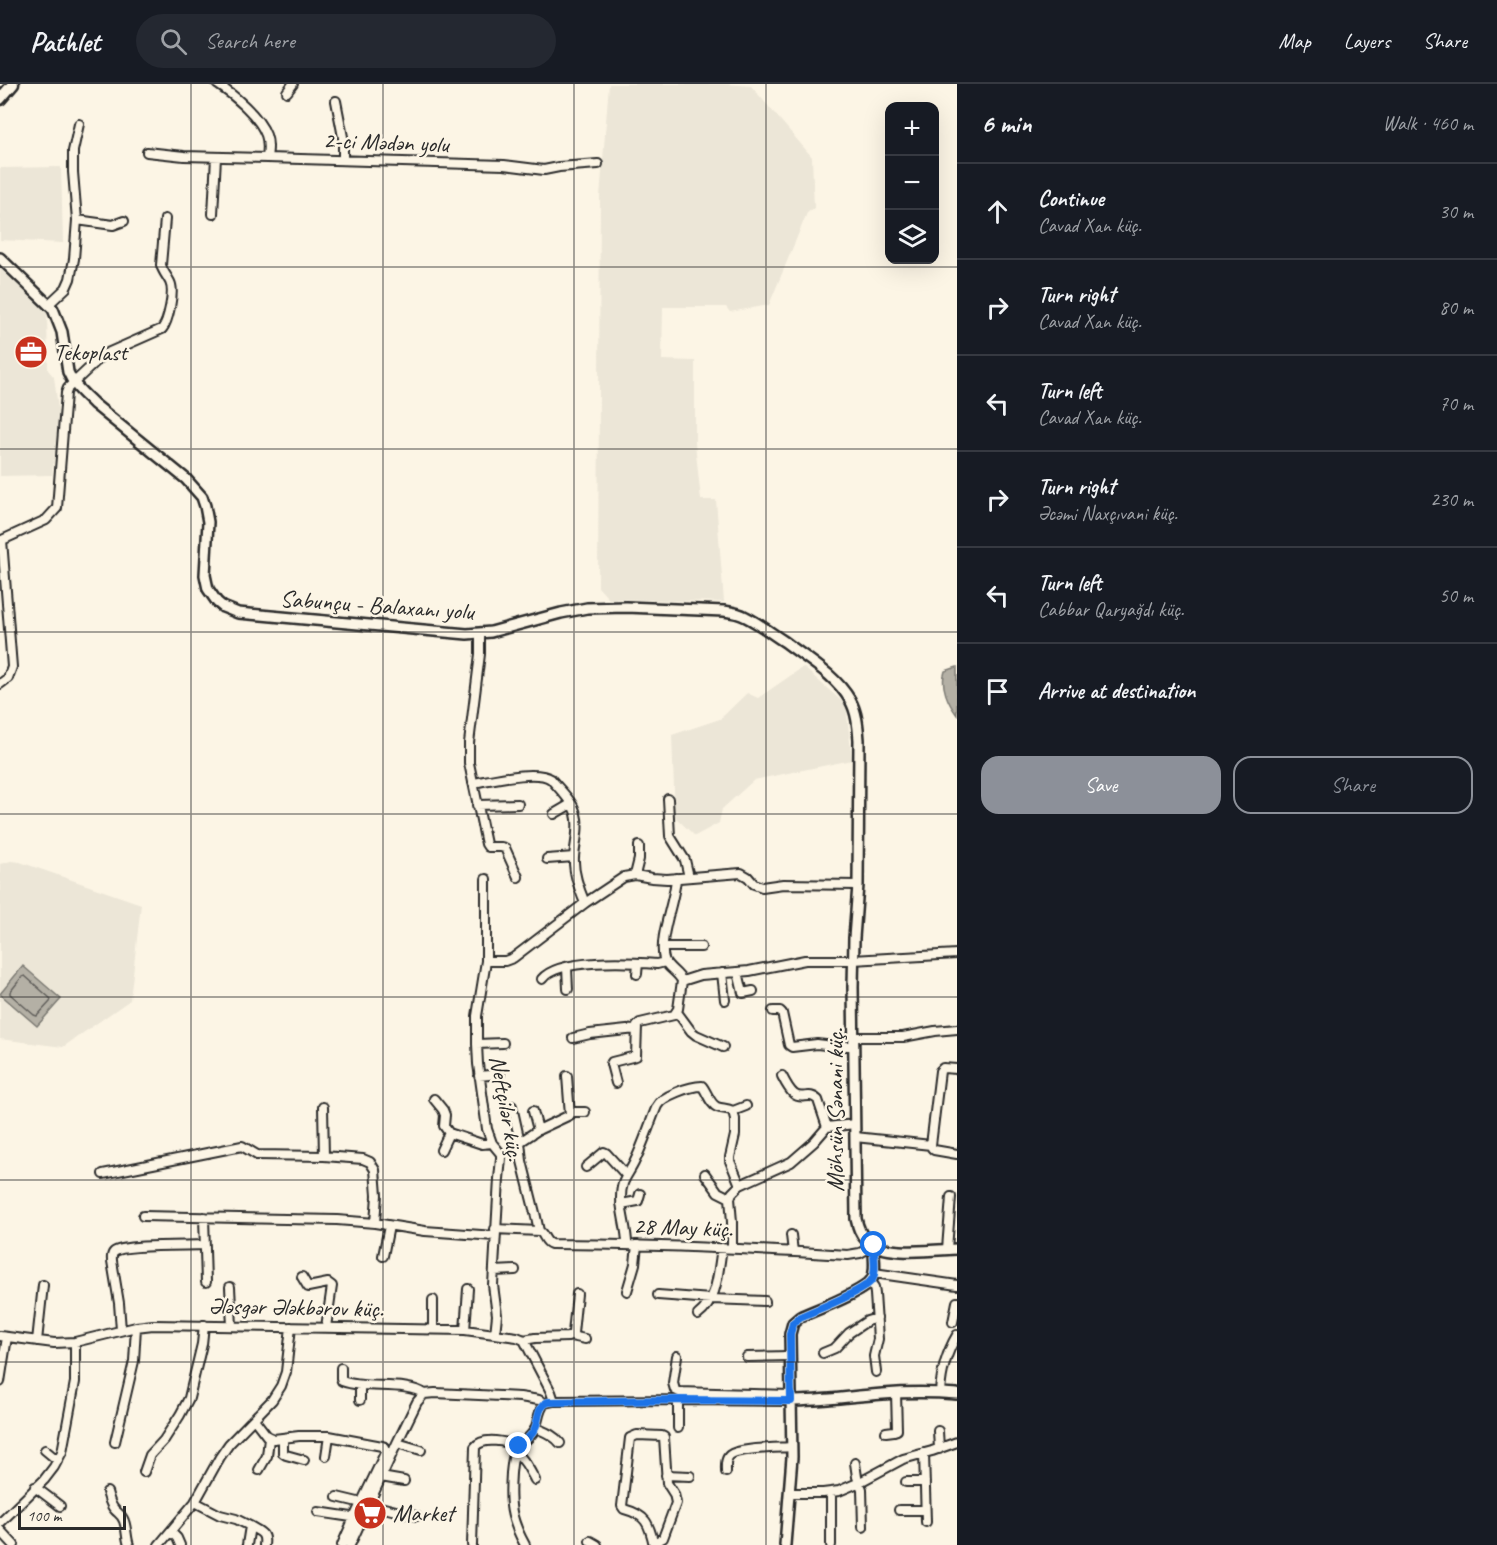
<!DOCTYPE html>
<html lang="en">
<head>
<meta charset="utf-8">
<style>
  :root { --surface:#171b24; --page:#242831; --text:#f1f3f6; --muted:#9ea1a6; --line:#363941; --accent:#8c9099 }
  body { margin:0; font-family:Caveat,sans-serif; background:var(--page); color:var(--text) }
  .controls { position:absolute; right:18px; top:18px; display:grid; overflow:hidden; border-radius:12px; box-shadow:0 6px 24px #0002 }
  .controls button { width:54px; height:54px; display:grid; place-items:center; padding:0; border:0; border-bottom:2px solid var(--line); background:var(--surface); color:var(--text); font:30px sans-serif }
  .scale { position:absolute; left:18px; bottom:15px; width:108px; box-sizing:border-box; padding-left:6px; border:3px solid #2b2b2b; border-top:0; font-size:16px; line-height:21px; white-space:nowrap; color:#2b2b2b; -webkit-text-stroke:4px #fcf5e5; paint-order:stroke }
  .stop { position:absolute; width:18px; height:18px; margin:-14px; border:4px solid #1a73e8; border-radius:50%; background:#fff }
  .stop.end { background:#1a73e8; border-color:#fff; box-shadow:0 2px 6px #0008 }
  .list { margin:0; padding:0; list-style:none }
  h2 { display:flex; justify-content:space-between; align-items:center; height:78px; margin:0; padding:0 24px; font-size:26px }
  h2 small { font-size:20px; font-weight:400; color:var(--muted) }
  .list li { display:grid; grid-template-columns:39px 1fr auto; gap:18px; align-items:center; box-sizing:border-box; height:96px; padding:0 24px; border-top:2px solid var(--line) }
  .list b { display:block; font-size:22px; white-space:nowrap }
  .list p { margin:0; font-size:20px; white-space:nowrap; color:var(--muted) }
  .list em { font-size:20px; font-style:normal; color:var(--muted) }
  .actions { display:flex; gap:12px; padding:18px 24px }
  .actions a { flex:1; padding:14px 0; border:2px solid var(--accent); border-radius:18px; text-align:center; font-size:21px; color:var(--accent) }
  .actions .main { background:var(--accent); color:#fff }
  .icon { flex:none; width:33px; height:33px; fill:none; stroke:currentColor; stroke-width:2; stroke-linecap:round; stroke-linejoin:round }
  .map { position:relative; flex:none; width:957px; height:1461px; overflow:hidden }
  header { display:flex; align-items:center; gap:36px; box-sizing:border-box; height:84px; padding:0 30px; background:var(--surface); border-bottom:2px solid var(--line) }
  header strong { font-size:28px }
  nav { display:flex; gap:33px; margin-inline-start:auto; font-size:21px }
  .search { width:420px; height:54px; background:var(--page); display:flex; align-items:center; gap:15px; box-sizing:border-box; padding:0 21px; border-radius:33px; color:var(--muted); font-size:22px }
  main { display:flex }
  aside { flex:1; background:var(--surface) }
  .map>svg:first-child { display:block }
</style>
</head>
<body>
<header>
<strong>Pathlet</strong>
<div class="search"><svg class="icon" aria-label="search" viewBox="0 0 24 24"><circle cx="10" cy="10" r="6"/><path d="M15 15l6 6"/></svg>Search here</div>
<nav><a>Map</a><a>Layers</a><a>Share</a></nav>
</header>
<main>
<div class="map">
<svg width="957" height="1461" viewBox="0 0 957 1461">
  <rect width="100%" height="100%" fill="#fcf5e5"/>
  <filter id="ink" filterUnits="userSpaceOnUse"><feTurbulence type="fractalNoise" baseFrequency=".0167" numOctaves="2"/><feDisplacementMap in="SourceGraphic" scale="12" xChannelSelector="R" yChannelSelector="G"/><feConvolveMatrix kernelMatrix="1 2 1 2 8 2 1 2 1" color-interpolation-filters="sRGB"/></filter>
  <g filter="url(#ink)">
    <path fill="#ece6d7" d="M609,0H726L751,2L812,73L814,124L807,129L769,221L730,228L726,223H663L662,276L695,277V359L701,416H716L724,518L609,515L598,503L600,113Z
      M61,83L63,159L0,156V84Z
      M0,184L47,229L48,286L54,293L59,332L52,391L0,392Z
      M803,583L846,621L852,676L754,696L722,725L719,739L695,752L675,733L672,651L720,635L747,609L758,614Z
      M11,777L20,778L141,820L130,916L63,963L0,955V780Z"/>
    <path fill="#b4b0a5" stroke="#7d7b74" stroke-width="1.5" d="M957,583V631C948,619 940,602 945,587Z
      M23,882L61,915L37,942L0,910Z"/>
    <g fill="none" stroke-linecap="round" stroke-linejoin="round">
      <path stroke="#62605c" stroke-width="1.5" d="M25,892L51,915L50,918L37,932L34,931L10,910V908L22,893Z"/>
      <path stroke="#7d7b74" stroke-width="2" d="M840,1309L886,1304H933
        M669,1311H679
        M399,1345L416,1310"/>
      <defs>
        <path id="minor" d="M217,0C234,11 259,32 266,51C269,59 268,66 267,74L504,81L544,86L559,83L598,80
          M287,8L293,0
          M336,17L343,53V76
          M147,68L184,72L267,74
          M213,130L216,73
          M77,136L113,141L124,137
          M49,220L66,204L70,195L74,175L77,136L73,88V67L79,40
          M0,457L46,436L57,424L66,309L68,304L103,271L162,245C168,238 175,208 170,198C167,192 163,188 161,181L165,135
          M480,549V570L469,659V679L486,760L488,763H501L505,764L518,793
          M0,600L8,594L12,583L2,456
          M473,699C491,696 537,685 551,695C559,705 573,717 576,730C580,744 575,759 574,773C573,788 579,805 585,819
          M668,715L670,752L685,776L689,793
          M477,721L518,720
          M554,730L571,720
          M547,775L574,773
          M635,791L639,775V762
          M486,795V877L477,932V960L478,980L487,1045L492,1059L501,1070V1074L499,1095L493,1201L497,1231L495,1250
          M663,863H701
          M486,877H505L513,874L585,819L624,793L635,791L652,794L667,795L741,789L748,793L754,800L762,803L783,800L858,801
          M567,883L568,905
          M738,888L743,909L753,907
          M722,889L725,916
          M637,890L638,879
          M542,895C558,874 631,878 657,880L665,878
          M682,897L701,891L749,887L805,876H853L957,870
          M773,927H780L782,929L789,961L792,963L817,960L834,962H854
          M677,928L691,947L696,951L723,963
          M854,953H903L935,947L957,945
          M573,954L590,950L636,945
          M477,960L503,959
          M957,985L943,984L940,987L931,1061L932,1064L934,1066L957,1070
          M479,992L500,990
          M782,992C785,998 789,1006 794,1010C802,1017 809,1007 818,1016L827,1043
          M616,999L611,980L612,978L636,972L637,942L640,939L674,931L678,925L682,897C678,888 667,884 664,875C658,854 675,817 676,794
          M434,1015L443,1026L445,1031L444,1042L449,1049L482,1060L492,1059
          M512,1022L520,1058
          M323,1023L324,1072
          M533,1027L538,1046
          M733,1027L746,1022
          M571,1028H585
          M855,1053L931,1061
          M441,1066L449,1049
          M586,1083L604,1068L606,1069L626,1091
          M103,1090L242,1062L257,1071L324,1072L363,1075L370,1078L375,1086L377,1111L375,1139
          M705,1090L718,1108L730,1114
          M621,1120L638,1117L640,1110
          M143,1132L337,1136L375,1139L425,1147L495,1152
          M204,1133L206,1198
          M495,1145L539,1147C545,1150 544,1158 551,1160C650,1160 749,1165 848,1171L860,1169L874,1161
          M539,1147L536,1133L522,1077L520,1058L538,1046L570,1031L567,992
          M791,1151L793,1168
          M627,1160C627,1145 621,1129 621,1114C621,1096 627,1093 634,1079C643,1061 649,1041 657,1022C662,1012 690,1002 702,1002C707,1008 710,1020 717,1023C723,1025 727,1024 733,1027L735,1035V1051L730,1073V1077L740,1101L791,1078L814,1058L827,1043L855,1040
          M732,1164V1138L730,1114L732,1109L740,1101
          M947,1165L951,1113
          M383,1172L389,1142
          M494,1187L515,1186
          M874,1189L957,1201
          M302,1193L308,1203L328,1199L332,1202L326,1243
          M870,1198L874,1203L875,1210L878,1255L874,1272L876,1288
          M230,1203L232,1242
          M627,1207L635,1180L637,1161
          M658,1211L711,1215L765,1217
          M433,1216V1245
          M698,1231C718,1216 718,1187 722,1164
          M953,1238L957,1218
          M121,1246L119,1219L112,1177C112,1174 111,1171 114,1168C123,1160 189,1162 204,1161
          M465,1246L468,1205
          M0,1252L54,1259L75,1258L136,1243L153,1241L465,1246L517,1253L524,1256L551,1308L554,1317
          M571,1252L585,1255
          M524,1256L535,1254L568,1253L573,1249L577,1210
          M37,1257L43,1201
          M823,1269L835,1264L849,1249L867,1237L877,1234
          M677,1272L673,1299L675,1306L679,1308L790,1311
          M747,1273L789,1272
          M341,1284V1294L342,1297C365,1306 407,1297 424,1310
          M0,1298L7,1253
          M360,1302V1316
          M940,1309C941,1289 947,1268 957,1251
          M678,1316V1344
          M254,1335L267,1352L274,1355L299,1352H329L382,1362L385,1363V1369C371,1400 355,1430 342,1461
          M536,1344C545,1348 554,1351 560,1359
          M938,1347L939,1365
          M886,1348L894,1347L897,1346L896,1309
          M283,1354V1369L286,1371L304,1376
          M115,1358L134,1277L136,1243
          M397,1359L421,1366
          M45,1366L57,1376
          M515,1368C525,1376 529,1385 535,1396
          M924,1369L926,1438
          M326,1372L329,1352
          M855,1379L857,1393L862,1405L863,1443
          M259,1386L267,1372L269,1354
          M144,1388L150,1371L164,1356L180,1331L189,1314L202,1260L204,1241
          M726,1388C726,1382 725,1375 730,1371C738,1364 780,1364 792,1363
          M666,1391L690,1392
          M381,1393L404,1397
          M906,1398H925
          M35,1403L60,1422
          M107,1408C109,1414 110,1421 115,1426C119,1430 122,1431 124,1437C127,1445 126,1453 129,1461
          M790,1409H823L839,1407L860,1398L903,1375L932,1367L957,1358
          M337,1413L362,1419
          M195,1418L220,1431L236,1435L250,1442L247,1461
          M368,1420L416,1432
          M899,1426H925
          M318,1428L358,1434
          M0,1439L44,1396L54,1383L62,1368L75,1298V1258
          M250,1442C259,1448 266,1448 264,1461
          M0,1446L14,1461
          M171,1448L177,1454L180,1461
          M590,1457L597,1461
          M654,1459L663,1454L676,1419L674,1410L667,1399L664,1353L662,1352L637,1351L630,1354L622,1422L624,1425C646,1431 649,1439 654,1461
          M159,1461L195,1418L220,1373L229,1360L272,1316L281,1302L286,1288L291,1243
          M350,1461L397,1359L417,1318L424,1310L435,1309L520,1313L539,1316L545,1319L554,1317L678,1316L791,1317
          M472,1461L475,1363C483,1352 507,1358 519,1362
          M525,1461C510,1434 509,1419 511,1389C512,1381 512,1373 516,1366C521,1358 531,1354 535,1345C539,1336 538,1326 545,1319
          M831,1461V1408"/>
        <path id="tertiary" d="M0,174L53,225L62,248L68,288C73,301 84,310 94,320L186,395L202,413L205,422L208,438L205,491L208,505L217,518L223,523L238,529L467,550L491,548L561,529L587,524L626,523L724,527C732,528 739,529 746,533C760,540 772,550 785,558C807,575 836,591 850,616C857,628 858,643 859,656L858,801L854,854L853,903L856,1135C858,1143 860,1150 866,1156C884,1173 933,1166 957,1165
          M791,1317C822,1317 852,1312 883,1310C908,1308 932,1308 957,1310
          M785,1461L792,1373L790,1250L793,1239L800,1233C815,1226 865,1208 872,1195C877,1185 873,1172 874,1161"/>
        <path id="secondary" d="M0,15L13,0"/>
      </defs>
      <use href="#minor" stroke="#2b2b2b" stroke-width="12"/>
      <use href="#tertiary" stroke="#2b2b2b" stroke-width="14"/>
      <use href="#secondary" stroke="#2b2b2b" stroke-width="15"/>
      <use href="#minor" stroke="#fcf5e5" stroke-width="8"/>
      <use href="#tertiary" stroke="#fcf5e5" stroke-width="9"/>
      <use href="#secondary" stroke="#fcf5e5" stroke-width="10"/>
    </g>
  </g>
  <g fill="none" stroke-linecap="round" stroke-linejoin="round" filter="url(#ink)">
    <path stroke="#1a73e8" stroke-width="8" d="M519,1362C523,1358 529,1354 533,1348C540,1338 536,1323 548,1318L678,1316L791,1317L790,1250L793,1239L800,1233C815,1226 867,1207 873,1194C877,1184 873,1172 874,1161"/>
  </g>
  <path fill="none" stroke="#2b2b2b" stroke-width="1.5" stroke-opacity="0.55" d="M191,0V1461M383,0V1461M574,0V1461M766,0V1461M0,183H957M0,365H957M0,548H957M0,730H957M0,913H957M0,1096H957M0,1278H957"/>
  <defs>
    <symbol id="office-disc" viewBox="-11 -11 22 22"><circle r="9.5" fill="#c8321e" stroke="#fcf5e5"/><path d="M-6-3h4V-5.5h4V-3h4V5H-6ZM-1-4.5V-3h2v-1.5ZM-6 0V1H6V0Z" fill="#fff"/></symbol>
    <symbol id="supermarket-disc" viewBox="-11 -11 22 22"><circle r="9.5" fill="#c8321e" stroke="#fcf5e5"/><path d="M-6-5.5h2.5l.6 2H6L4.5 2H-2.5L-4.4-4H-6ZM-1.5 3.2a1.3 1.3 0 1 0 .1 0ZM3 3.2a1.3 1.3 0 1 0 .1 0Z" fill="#fff"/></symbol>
  </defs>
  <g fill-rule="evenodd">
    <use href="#office-disc" x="12" y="249" width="38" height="38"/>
    <use href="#supermarket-disc" x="351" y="1410" width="38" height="38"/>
  </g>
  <g text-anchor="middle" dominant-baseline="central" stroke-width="5" stroke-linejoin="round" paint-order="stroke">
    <g font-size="24" fill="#2b2b2b" stroke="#fcf5e5">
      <text transform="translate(386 58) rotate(2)">2-ci Mədən yolu</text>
      <text transform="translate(377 521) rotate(4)">Sabunçu - Balaxanı yolu</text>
      <text transform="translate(507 1024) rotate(80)">Neftçilər küç.</text>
      <text transform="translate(835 1026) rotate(-90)">Möhsün Sənani küç.</text>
      <text transform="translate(683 1143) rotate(2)">28 May küç.</text>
      <text transform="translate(296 1223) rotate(1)">Ələsgər Ələkbərov küç.</text>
    </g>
    <g font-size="24" fill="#2b2b2b" stroke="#fcf5e5" text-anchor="start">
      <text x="54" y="268">Tekoplast</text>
      <text x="393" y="1429">Market</text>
    </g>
  </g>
</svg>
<div class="controls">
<button>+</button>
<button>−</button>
<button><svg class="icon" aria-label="layers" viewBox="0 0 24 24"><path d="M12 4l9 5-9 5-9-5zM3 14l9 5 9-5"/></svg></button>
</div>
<div class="scale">100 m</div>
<div class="stop" style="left:874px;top:1161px"></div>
<div class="stop end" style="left:519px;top:1362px"></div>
</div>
<aside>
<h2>6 min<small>Walk · 460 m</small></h2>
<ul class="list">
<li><svg class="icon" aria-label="ahead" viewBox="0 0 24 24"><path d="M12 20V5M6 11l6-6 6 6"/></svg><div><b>Continue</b><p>Cavad Xan küç.</p></div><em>30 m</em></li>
<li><svg class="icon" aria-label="right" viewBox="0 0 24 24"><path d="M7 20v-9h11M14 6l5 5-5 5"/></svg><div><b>Turn right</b><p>Cavad Xan küç.</p></div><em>80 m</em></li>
<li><svg class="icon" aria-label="left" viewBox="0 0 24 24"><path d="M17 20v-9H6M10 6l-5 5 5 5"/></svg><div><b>Turn left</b><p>Cavad Xan küç.</p></div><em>70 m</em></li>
<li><svg class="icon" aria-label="right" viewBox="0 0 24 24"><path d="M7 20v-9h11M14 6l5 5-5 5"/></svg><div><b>Turn right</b><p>Əcəmi Naxçıvani küç.</p></div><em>230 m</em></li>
<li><svg class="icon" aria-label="left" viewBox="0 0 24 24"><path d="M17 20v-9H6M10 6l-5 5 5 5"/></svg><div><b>Turn left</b><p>Cabbar Qaryağdı küç.</p></div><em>50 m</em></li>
<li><svg class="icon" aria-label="arrive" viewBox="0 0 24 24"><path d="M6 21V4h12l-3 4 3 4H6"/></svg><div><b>Arrive at destination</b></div></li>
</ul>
<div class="actions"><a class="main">Save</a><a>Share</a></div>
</aside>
</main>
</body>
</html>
